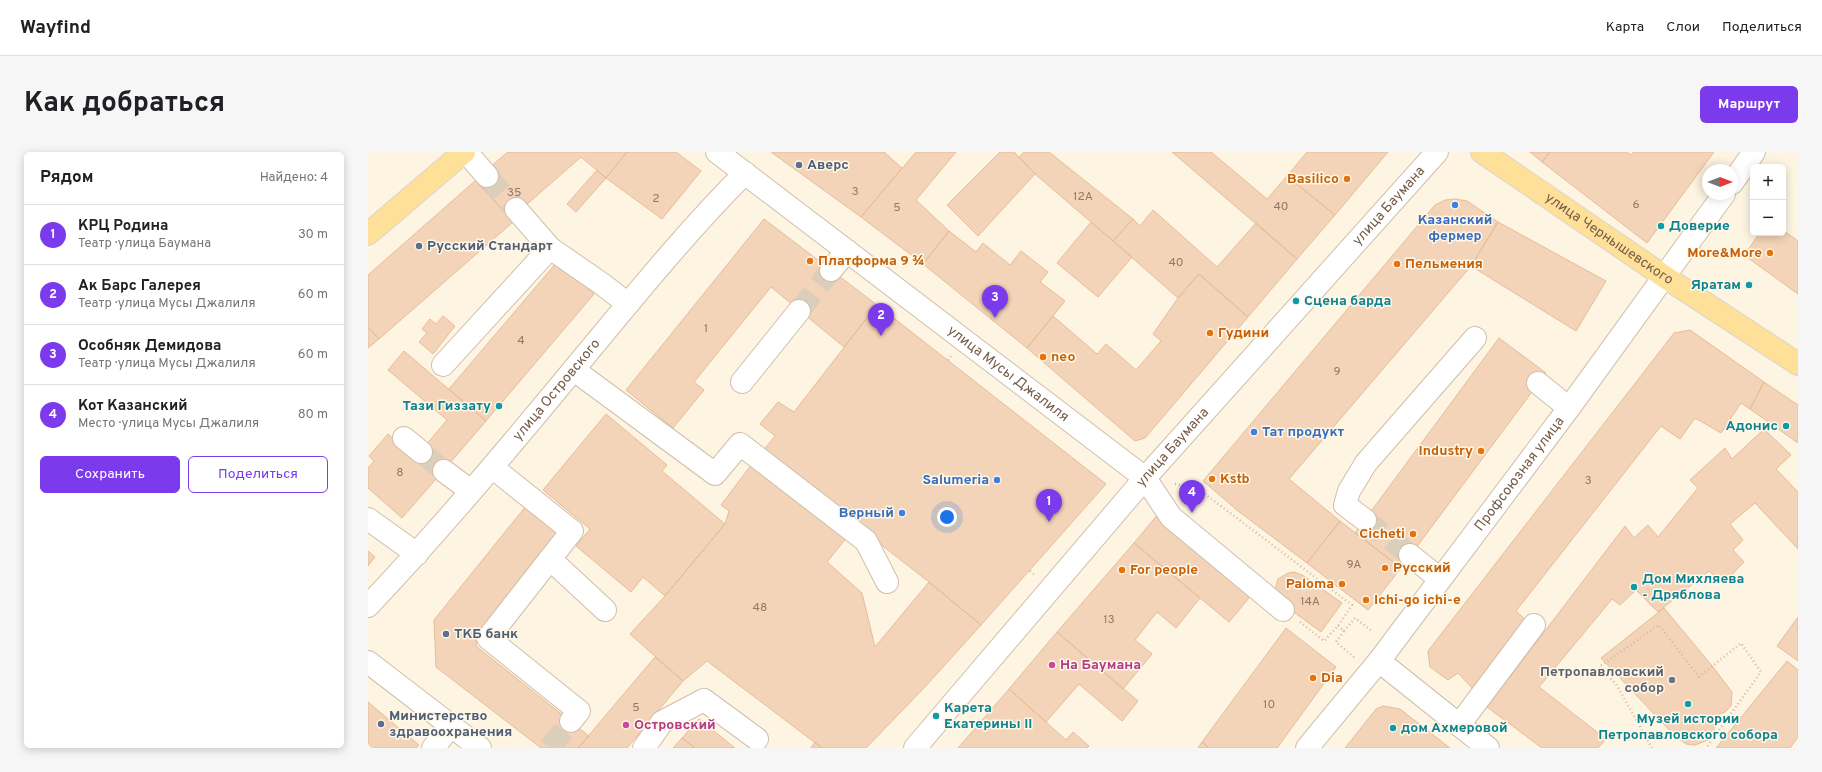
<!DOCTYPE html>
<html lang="ru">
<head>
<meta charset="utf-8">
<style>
  :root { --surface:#fff; --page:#f6f6f6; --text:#202124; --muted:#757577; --line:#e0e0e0; --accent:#7c3aed }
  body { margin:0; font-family:Overpass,sans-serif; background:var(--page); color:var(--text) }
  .controls { position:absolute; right:12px; top:12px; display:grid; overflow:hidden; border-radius:6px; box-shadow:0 2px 10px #0003 }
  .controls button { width:36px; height:36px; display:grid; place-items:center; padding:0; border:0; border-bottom:1px solid var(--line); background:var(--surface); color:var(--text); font:20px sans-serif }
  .compass { position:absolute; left:1334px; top:12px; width:36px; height:36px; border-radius:50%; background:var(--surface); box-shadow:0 2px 10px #0003; rotate:90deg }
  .you { position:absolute; left:579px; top:365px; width:14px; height:14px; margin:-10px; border:3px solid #fff; border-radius:50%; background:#1a73e8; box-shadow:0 0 0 6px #1a73e833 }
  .badge { display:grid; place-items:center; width:26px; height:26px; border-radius:50%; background:var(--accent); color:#fff; font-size:13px; font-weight:700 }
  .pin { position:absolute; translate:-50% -33px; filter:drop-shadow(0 1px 2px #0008) }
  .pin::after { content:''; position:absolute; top:21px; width:14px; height:12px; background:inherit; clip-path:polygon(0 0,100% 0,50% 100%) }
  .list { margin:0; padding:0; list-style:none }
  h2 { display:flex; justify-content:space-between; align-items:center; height:52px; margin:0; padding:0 16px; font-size:17px }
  h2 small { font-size:13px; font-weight:400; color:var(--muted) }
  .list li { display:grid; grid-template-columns:26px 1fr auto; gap:12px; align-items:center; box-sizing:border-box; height:60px; padding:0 16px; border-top:1px solid var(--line) }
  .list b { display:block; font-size:15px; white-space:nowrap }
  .list p { margin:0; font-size:13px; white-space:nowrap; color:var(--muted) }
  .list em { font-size:13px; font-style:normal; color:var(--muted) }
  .actions { display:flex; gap:8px; padding:12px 16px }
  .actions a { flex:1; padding:9px 0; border:1px solid var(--accent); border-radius:6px; text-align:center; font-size:14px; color:var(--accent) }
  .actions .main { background:var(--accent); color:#fff }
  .map { position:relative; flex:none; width:1430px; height:596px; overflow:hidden; border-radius:6px }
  header { display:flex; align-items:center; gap:24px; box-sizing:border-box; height:56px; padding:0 20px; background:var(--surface); border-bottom:1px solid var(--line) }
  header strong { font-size:19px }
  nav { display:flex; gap:22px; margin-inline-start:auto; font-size:14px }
  .intro { display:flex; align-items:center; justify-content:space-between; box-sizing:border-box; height:96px; padding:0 24px }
  h1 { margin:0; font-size:28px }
  .button { padding:10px 18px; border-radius:6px; background:var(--accent); color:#fff; font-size:14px; font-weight:700 }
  main { display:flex; gap:24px; padding:0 24px }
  aside { flex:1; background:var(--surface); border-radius:6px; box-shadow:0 2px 10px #0003 }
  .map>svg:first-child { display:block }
</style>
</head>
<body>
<header>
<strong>Wayfind</strong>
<nav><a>Карта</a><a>Слои</a><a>Поделиться</a></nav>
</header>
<div class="intro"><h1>Как добраться</h1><a class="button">Маршрут</a></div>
<main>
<aside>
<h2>Рядом<small>Найдено: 4</small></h2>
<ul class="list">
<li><span class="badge">1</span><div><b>КРЦ Родина</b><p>Театр · улица Баумана</p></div><em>30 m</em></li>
<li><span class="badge">2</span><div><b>Ак Барс Галерея</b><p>Театр · улица Мусы Джалиля</p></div><em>60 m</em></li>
<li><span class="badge">3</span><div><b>Особняк Демидова</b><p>Театр · улица Мусы Джалиля</p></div><em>60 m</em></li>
<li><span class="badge">4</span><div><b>Кот Казанский</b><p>Место · улица Мусы Джалиля</p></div><em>80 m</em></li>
</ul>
<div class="actions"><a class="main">Сохранить</a><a>Поделиться</a></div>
</aside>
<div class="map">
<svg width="1430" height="596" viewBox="0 0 1430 596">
  <rect width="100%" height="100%" fill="#fdf4e2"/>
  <path fill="#f3d4b8" stroke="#e6bc98" d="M140,0H259L238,26L213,5L157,54L140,64L111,32L125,19L122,15Z
    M259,0H308L333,19L294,67L238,26Z
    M403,0H516L534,16L493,65Z
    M548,0H588L548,48L581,79L555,112L493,65Z
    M632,0H646L667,22L610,84L579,53Z
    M656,0H681L765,67L745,89L667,22L651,5Z
    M804,0H843L899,47L919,24L967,63L929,107Z
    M939,0H1020L967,63L919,24Z
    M1162,0H1182L1174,10Z
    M1182,0H1259L1263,3L1265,0H1346L1279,91L1174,10Z
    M229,18L238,26L208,60L199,52Z
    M108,28L145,70L11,187L0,175V123Z
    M1088,47L1099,49L1130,70L1103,114L921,327L972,369L939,411L870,359L835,329L1067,53L1077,48Z
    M785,58L849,115L888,71L929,107L880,165L831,122L810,146L745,89L765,67L772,74Z
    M396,67L509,153L476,195L403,135L326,230L336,238L305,276L258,238Z
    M723,70L764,105L730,145L689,111Z
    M1130,70L1238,129L1208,179L1103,114Z
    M1415,78L1430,89V142L1376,103L1392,81H1415Z
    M581,79L608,100L615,91L642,113L653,99L680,120L672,130L697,149L659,196L555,112Z
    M189,110L226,142L118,269L81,237Z
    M831,122L880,165L777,286L767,289L659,196L685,164L729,202L738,192L768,218L793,189L785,182L810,146Z
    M509,153L738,332L613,473L561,430L394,300L407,284L392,272L410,250L426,260Z
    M75,164L87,174L65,202L51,190L59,181L54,177L62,167L68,172Z
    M0,175L11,187L0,196Z
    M1322,178L1396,230L1382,257L1373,251L1353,281L1327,266L1312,287L1293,274L1148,459L1161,471L1105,537L1090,521L1080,528L1062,515L1060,499L1306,181Z
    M1131,186L1178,221L1033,416L987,381Z
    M36,199L118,269L69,326L47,306L79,268L20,218Z
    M1396,230L1430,253V291L1382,257Z
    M238,262L299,313L294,319L357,372L297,444L275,425L263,440L208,394L222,377L175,338Z
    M1396,277L1423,303L1408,317L1430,340V397L1387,351L1362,372L1375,388L1365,398L1376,410L1355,432L1341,419L1290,460L1268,438L1252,453L1244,447L1171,535L1238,587L1230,596H1174L1119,555L1257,374L1266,386L1280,373L1290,385L1330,336L1322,328L1357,296L1364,307Z
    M20,282L69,326L34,366L0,336V316L6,309L1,304Z
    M387,308L480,384L459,410L494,441L507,495L561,430L613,473L556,536L498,596H454L339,509L315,529L262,482L297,444L357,372L361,359L353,353Z
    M158,354L191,380L109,483L108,494L221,584L210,596H173L68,515L66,468Z
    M791,361L886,440L861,470L766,391Z
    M972,369L1033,416L1000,458L939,411Z
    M766,391L832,446L808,476L789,460L767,488L784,502L755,537L689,480Z
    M0,399L7,405L0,414Z
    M926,420L936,424L974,451L953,480L916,453L907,438L910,427L920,421Z
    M1296,456L1345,515L1364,540L1363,554L1357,560L1347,564L1346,579L1340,588L1327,593L1318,592L1306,583L1233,506Z
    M1430,465V509L1409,494Z
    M918,476L968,515L909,596H841L834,590Z
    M689,480L770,549L754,569L711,532L678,570L641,537Z
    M287,505L315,529L259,596H210Z
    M1419,509L1430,518V585L1422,596H1348Z
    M641,537L698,588L705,580L721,594L719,596H590Z
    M0,550L51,593L48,596H0Z
    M1015,554L1032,557L1082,596H977L1008,557Z
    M331,567L367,596H327L314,586Z
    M314,586L327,596H305Z
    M447,590L454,596H443Z
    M834,590L841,596H830Z"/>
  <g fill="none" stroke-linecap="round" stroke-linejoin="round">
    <path stroke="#dbcebb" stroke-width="22" stroke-dasharray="22 11" stroke-linecap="butt" d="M119,24L148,57
      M431,159L463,118
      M53,300L76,319
      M997,368L1042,403
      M182,596L203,569"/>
    <defs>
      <g id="minor">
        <path d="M98,0L119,24"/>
        <path id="s1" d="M349,0L777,326L803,365L915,458"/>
        <path d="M1364,31L1386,0"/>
        <path d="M148,57L182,96L234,132L260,152"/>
        <path d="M463,118L479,99"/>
        <path d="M75,213L182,96"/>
        <path d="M206,218L347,322L372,292L498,389L519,430"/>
        <path d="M374,230L431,159"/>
        <path d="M1170,231L1201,256"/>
        <path d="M36,286L53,300"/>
        <path d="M124,315L204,379L120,486L211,559L203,569"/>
        <path d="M76,319L103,339"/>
        <path d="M0,367L49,402"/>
        <path d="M997,368L977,353L981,339L998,311L1107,186"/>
        <path d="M1042,403L1072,427"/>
        <path d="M182,407L237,458"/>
        <path id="s2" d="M0,454C72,378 139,298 206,217C261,151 316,82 377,21"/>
        <path d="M1011,509L1120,596"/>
        <path d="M0,510L112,596"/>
        <path d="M1091,573L1166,473"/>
        <path d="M65,596L83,574"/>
        <path d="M276,596L294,570L336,548L389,587"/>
        <path id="s3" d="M547,596L777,326L1069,0"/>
        <path id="s4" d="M939,596L1011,509L1201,256L1356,42"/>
      </g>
      <g id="major">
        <path id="s5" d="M1114,0L1297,125L1430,212"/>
        <path d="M0,82L96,0"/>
      </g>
    </defs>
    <use href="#minor" stroke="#d0bfab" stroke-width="24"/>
    <use href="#major" stroke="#dbd4cf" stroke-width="24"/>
    <path stroke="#d8b89c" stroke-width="2.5" stroke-dasharray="1 3" stroke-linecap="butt" d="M580,208L583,204
      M807,332L829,336L984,453L970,474L956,489L932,470
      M662,419L667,423
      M970,474L976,479L968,490L987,506
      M976,479L987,466L1005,480
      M1284,596L1248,532L1231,515L1291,473L1331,525L1373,491L1393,520L1338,596"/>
    <use href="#minor" stroke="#fff" stroke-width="22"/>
    <use href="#major" stroke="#fee098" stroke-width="22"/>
  </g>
  <g fill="#5c6f8a" stroke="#fff8e9" stroke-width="1.5">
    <circle cx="431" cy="13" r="4"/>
    <circle cx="51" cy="94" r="4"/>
    <circle cx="78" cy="482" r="4"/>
    <circle cx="13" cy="572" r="4"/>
  </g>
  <g fill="#e8710a" stroke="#fff8e9" stroke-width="1.5">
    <circle cx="979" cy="27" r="4"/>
    <circle cx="1402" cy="101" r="4"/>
    <circle cx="442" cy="109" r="4"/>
    <circle cx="1029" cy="112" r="4"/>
    <circle cx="842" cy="181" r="4"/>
    <circle cx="675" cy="205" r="4"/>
    <circle cx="1113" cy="299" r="4"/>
    <circle cx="844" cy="327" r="4"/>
    <circle cx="1045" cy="382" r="4"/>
    <circle cx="1017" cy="416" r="4"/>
    <circle cx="754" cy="418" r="4"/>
    <circle cx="974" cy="432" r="4"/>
    <circle cx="998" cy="448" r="4"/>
    <circle cx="945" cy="526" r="4"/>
  </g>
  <g fill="#3f7fe0" stroke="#fff8e9" stroke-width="1.5">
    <circle cx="1087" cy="53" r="4"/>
    <circle cx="886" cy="280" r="4"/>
    <circle cx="629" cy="328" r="4"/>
    <circle cx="534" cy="361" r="4"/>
  </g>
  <g fill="#0f9aa8" stroke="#fff8e9" stroke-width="1.5">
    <circle cx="1293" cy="74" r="4"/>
    <circle cx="1381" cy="133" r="4"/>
    <circle cx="928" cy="149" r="4"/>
    <circle cx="131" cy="254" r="4"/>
    <circle cx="1418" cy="274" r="4"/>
    <circle cx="1266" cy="435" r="4"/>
    <circle cx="1320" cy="552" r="4"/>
    <circle cx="568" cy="564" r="4"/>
    <circle cx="1025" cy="576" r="4"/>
  </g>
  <g fill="#d1479c" stroke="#fff8e9" stroke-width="1.5">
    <circle cx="684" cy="513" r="4"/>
    <circle cx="258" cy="573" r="4"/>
  </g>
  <circle fill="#6b7280" stroke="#fff8e9" stroke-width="1.5" cx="1304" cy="528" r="4"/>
  <g text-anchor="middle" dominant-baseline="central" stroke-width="3" stroke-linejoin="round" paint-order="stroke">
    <g font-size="12" fill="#947963">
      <text x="487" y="40">3</text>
      <text x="146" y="41">35</text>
      <text x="715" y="45">12А</text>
      <text x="288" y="47">2</text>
      <text x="1268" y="53">6</text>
      <text x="913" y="55">40</text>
      <text x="529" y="56">5</text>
      <text x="808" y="111">40</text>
      <text x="338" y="177">1</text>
      <text x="153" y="189">4</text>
      <text x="969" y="220">9</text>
      <text x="32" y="321">8</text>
      <text x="1220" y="329">3</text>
      <text x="986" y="413">9А</text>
      <text x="942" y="450">14А</text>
      <text x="392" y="456">48</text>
      <text x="741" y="468">13</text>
      <text x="901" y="553">10</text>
      <text x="268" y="556">5</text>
    </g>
    <g font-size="14" font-weight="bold" fill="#4e5e75" stroke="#fff8e9" text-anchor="start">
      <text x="439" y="13">Аверс</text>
      <text x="59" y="94">Русский Стандарт</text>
      <text x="86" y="482">ТКБ банк</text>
      <text x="21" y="564">Министерство<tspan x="21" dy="16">здравоохранения</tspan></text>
    </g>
    <g font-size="14" font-weight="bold" fill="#c56008" stroke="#fff8e9" text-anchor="start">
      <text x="971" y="27" text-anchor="end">Basilico</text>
      <text x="1394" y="101" text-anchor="end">More&amp;More</text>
      <text x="450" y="109">Платформа 9 ¾</text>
      <text x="1037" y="112">Пельмения</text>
      <text x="850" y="181">Гудини</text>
      <text x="683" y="205">neo</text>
      <text x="1105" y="299" text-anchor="end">Industry</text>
      <text x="852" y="327">Kstb</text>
      <text x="1037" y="382" text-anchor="end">Cicheti</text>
      <text x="1025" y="416">Русский</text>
      <text x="762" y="418">For people</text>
      <text x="966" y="432" text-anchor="end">Paloma</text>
      <text x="1006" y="448">Ichi-go ichi-e</text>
      <text x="953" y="526">Dia</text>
    </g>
    <g font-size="14" fill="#755b47" stroke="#fff8e9">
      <text stroke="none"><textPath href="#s3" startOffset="720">улица Баумана</textPath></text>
      <text stroke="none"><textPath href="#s5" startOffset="154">улица Чернышевского</textPath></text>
      <text stroke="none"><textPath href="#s1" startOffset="366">улица Мусы Джалиля</textPath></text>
      <text stroke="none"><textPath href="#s2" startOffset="287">улица Островского</textPath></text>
      <text stroke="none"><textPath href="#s3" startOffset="396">улица Баумана</textPath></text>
      <text stroke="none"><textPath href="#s4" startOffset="347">Профсоюзная улица</textPath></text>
    </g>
    <g font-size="14" font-weight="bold" fill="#366cbe" stroke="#fff8e9" text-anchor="end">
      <text x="1087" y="68" text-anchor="middle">Казанский<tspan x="1087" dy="16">фермер</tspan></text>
      <text x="894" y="280" text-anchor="start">Тат продукт</text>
      <text x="621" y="328">Salumeria</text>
      <text x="526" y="361">Верный</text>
    </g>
    <g font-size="14" font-weight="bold" fill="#0d838f" stroke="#fff8e9" text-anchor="start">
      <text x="1301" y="74">Доверие</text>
      <text x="1373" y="133" text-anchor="end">Яратам</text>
      <text x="936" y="149">Сцена барда</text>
      <text x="123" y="254" text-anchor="end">Тази Гиззату</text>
      <text x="1410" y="274" text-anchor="end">Адонис</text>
      <text x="1274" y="427">Дом Михляева<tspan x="1274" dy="16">- Дряблова</tspan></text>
      <text x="576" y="556">Карета<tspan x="576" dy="16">Екатерины II</tspan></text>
      <text x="1320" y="567" text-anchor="middle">Музей истории<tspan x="1320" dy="16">Петропавловского собора</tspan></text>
      <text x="1033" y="576">дом Ахмеровой</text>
    </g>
    <g font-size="14" font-weight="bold" fill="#b23c85" stroke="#fff8e9" text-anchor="start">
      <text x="692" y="513">На Баумана</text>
      <text x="266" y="573">Островский</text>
    </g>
    <g font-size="14" font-weight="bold" fill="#5b616d" stroke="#fff8e9" text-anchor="end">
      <text x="1296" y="520">Петропавловский<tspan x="1296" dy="16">собор</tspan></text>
    </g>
  </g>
</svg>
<div class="controls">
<button>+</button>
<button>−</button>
</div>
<svg class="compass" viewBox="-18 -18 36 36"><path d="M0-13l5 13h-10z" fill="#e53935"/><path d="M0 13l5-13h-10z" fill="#757577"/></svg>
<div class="you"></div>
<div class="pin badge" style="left:681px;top:370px">1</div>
<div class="pin badge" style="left:513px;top:184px">2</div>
<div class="pin badge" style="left:627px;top:166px">3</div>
<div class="pin badge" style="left:824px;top:361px">4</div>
</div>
</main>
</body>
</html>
